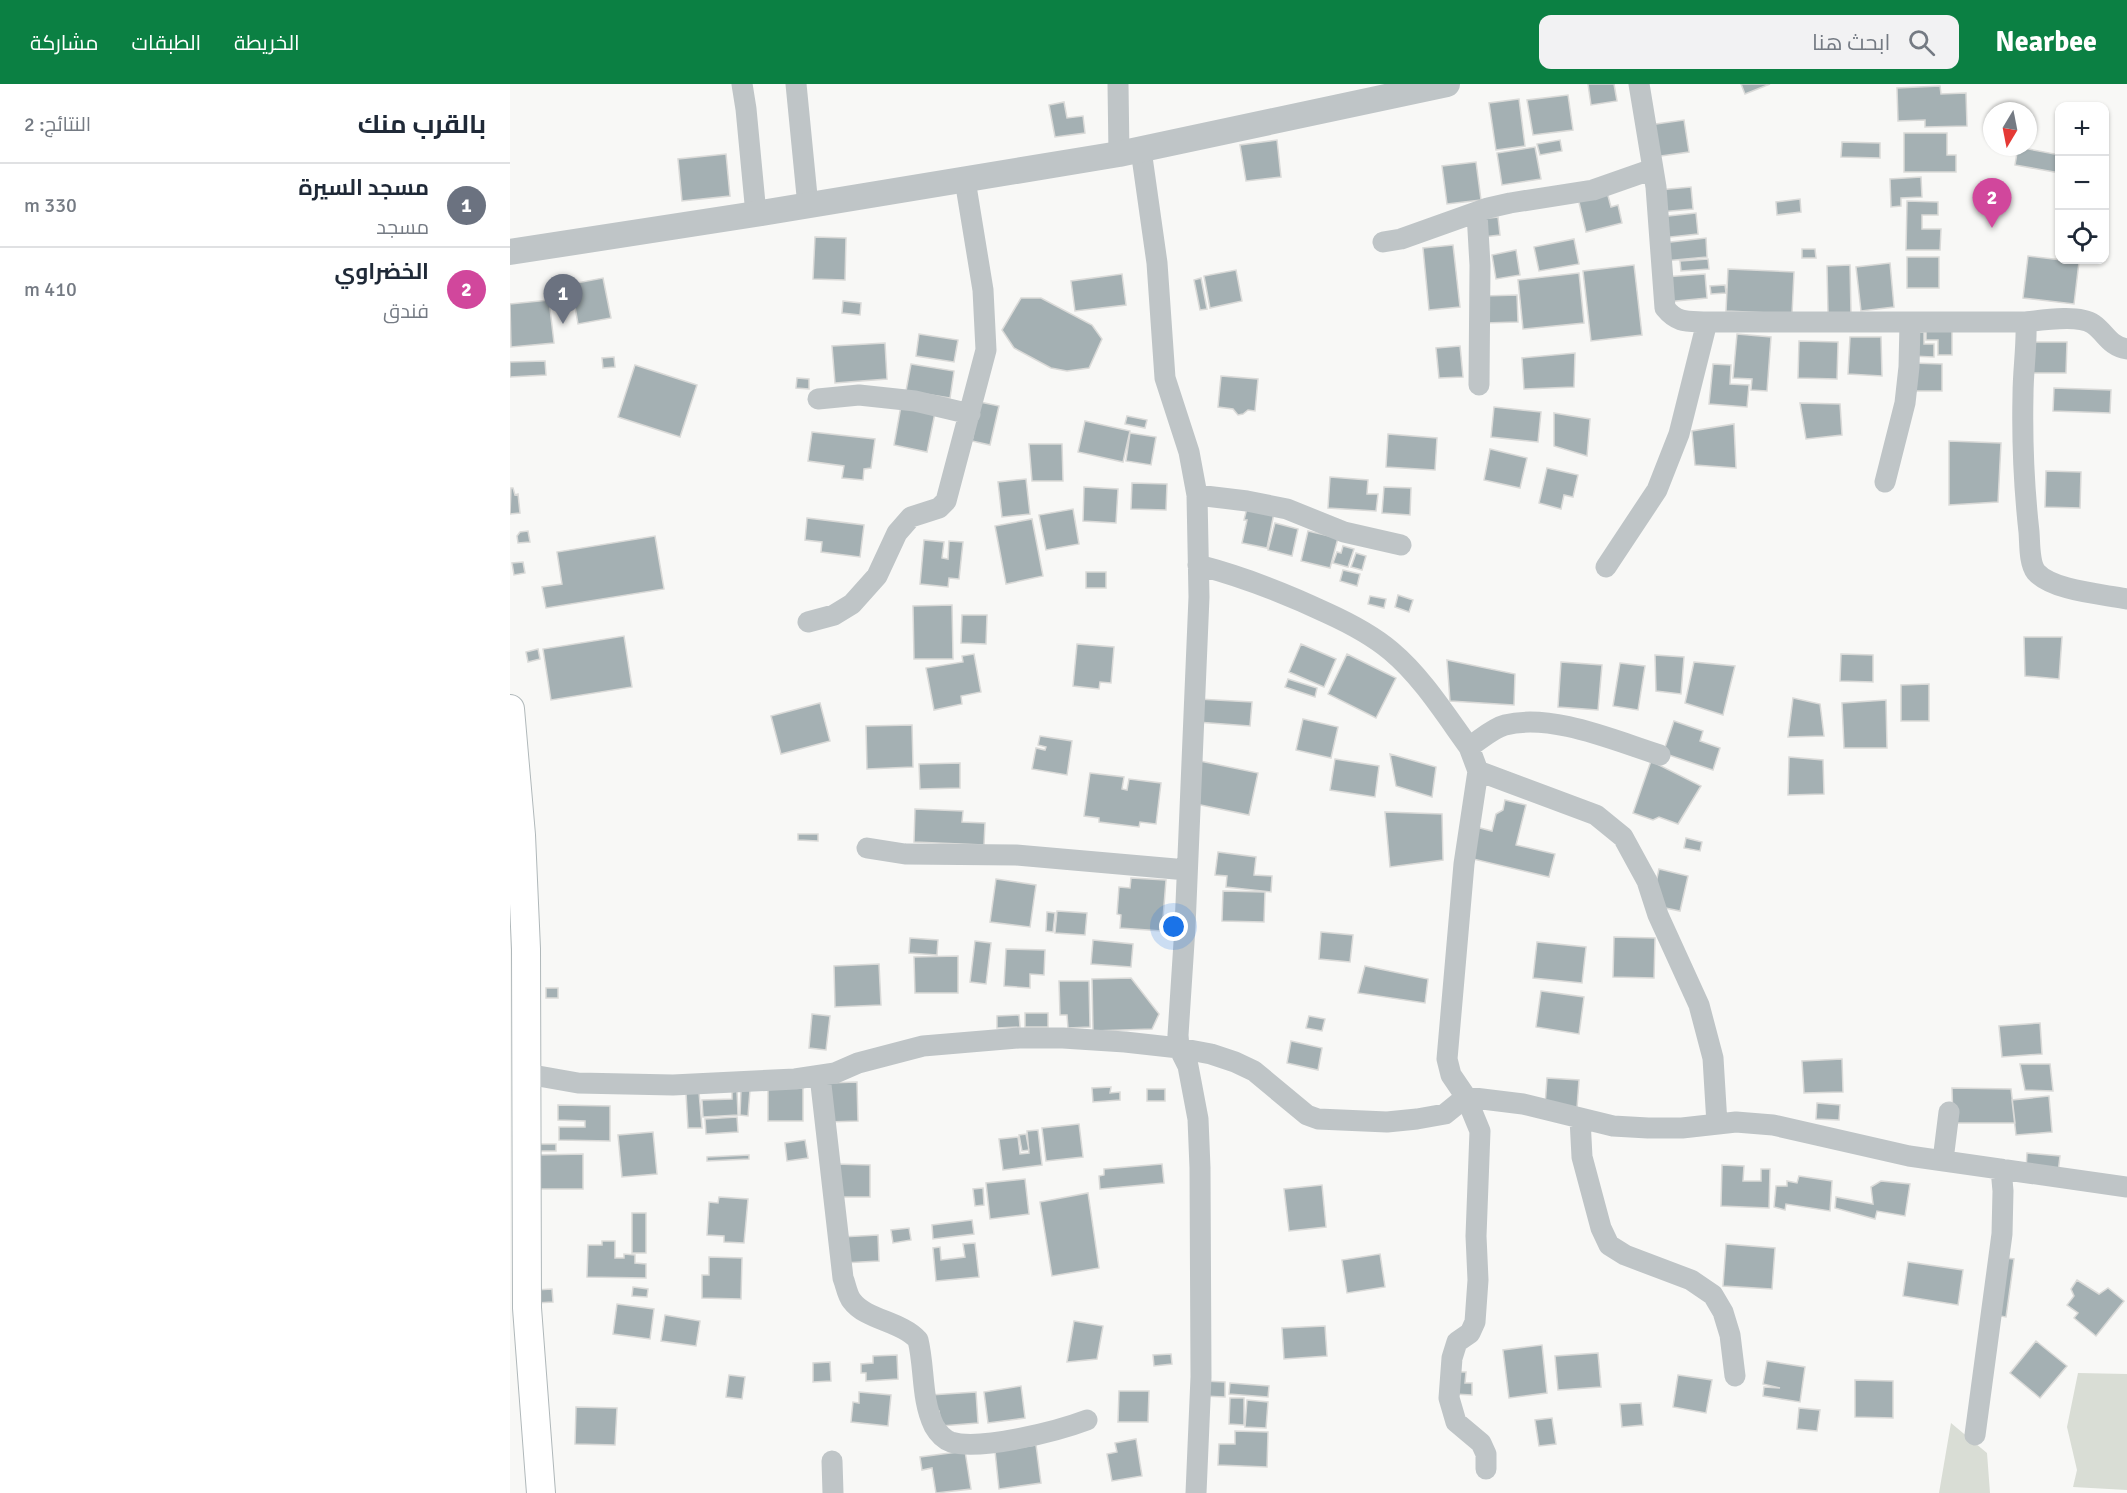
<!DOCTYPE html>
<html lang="ar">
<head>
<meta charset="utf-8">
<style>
  :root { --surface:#fff; --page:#f2f2f3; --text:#1f2937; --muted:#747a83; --line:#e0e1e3; --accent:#0b8043 }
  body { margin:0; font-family:Signika,Cairo,sans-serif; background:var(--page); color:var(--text); direction:rtl }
  .controls { position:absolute; right:18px; top:18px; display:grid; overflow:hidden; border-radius:12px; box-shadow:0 2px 4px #0004 }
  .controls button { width:54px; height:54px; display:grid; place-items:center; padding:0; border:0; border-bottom:2px solid var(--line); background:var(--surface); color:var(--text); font:30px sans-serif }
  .compass { position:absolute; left:1473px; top:18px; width:54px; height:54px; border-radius:50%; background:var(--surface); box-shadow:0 2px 4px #0004; rotate:190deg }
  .you { position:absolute; left:664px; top:843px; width:21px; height:21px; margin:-15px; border:4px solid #fff; border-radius:50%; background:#1a73e8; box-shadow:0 0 0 9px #1a73e833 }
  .badge { display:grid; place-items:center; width:39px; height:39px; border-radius:50%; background:var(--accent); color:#fff; font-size:20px; font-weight:700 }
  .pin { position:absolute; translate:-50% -50px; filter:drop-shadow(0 2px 3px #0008) }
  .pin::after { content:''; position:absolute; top:32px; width:21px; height:18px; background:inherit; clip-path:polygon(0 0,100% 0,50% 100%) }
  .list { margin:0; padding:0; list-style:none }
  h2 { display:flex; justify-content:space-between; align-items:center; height:78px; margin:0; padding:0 24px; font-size:26px }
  h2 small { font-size:20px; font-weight:400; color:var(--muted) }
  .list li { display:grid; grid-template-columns:39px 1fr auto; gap:18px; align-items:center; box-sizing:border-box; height:84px; padding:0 24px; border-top:2px solid var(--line) }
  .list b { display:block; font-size:22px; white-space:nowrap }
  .list p { margin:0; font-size:20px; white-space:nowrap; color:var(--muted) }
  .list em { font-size:20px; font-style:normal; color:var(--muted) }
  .icon { flex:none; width:33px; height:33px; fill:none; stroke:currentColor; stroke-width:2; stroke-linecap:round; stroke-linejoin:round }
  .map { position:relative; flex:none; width:1617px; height:1409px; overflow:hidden; direction:ltr }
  header { display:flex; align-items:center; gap:36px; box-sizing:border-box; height:84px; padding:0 30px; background:var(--accent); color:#fff }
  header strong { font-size:28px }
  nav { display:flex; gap:33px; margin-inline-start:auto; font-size:21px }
  .search { width:420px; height:54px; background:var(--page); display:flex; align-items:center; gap:15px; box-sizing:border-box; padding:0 21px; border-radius:12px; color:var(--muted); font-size:22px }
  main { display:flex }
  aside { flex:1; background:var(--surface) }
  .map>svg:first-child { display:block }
</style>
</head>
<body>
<header>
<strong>Nearbee</strong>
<div class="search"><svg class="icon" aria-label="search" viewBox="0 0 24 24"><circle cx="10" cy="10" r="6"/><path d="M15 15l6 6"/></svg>ابحث هنا</div>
<nav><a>الخريطة</a><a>الطبقات</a><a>مشاركة</a></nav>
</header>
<main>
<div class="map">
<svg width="1617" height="1409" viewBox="0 0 1617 1409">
  <rect width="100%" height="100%" fill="#f8f8f6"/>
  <path fill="#d9ddd5" d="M1568,1289L1617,1290V1406L1563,1403L1567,1386L1557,1343Z
    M1441,1339L1477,1369L1480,1409H1429Z"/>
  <path fill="#a4b0b3" stroke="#dadad8" stroke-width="1.5" d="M1078,0H1104L1107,17L1081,21Z
    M1231,0H1260L1235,10Z
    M1430,2L1431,10L1456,9L1457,42L1415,43V36L1388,37L1387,4Z
    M1058,11L1063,46L1023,51L1017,16Z
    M1009,15L1015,62L986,66L979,19Z
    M554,18L557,34L573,32L575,49L545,53L539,21Z
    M1174,36L1179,68L1144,73L1139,41Z
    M1394,49H1437V71H1446V88H1394Z
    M767,56L771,93L736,97L730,61Z
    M1050,56L1052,67L1030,71L1027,60Z
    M1332,58L1370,59V74L1331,73Z
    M1025,63L1031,95L992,101L987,69Z
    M1508,63L1550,71V89L1505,81Z
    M216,70L220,112L172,117L168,75Z
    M966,78L971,116L937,120L932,82Z
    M1411,93L1412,113L1391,114V122L1381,123L1380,95Z
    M1181,103L1183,125L1150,128L1148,106Z
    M1097,108L1101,123L1108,121L1112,139L1076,148L1068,114Z
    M1290,115L1291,128L1267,131L1266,118Z
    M1397,117L1428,118V131H1412V145H1431L1430,166H1396Z
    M1186,129L1188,150L1151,154L1149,133Z
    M988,133L990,151L973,153L971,135Z
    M305,153L336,154L335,196L303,195Z
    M1196,154L1197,173L1154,177L1152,159Z
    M1064,155L1069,180L1029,187L1024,163Z
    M943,161L950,223L919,226L913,164Z
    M1292,165H1305L1306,174H1292Z
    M1006,166L1010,191L986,195L982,171Z
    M1518,172L1569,178L1564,220L1513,214Z
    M1397,173H1429V204H1397Z
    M1198,175L1199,185L1171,187L1170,177Z
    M1380,179L1384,223L1351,227L1346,183Z
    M1124,181L1132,251L1081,257L1073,187Z
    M1340,181L1341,229H1318L1317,182Z
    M1218,185L1284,188L1282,230L1216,227Z
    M726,186L732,217L700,224L694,192Z
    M1069,189L1074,239L1013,245L1008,196Z
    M612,190L616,221L565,227L561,197Z
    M1195,190L1197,214L1156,218L1154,193Z
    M93,194L101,234L68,240L61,200Z
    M691,194L697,225L690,226L684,196Z
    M1215,201L1216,209L1201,210L1200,202Z
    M1007,211L1008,238L974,239L973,212Z
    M511,214H531L582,241L592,255L579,284L557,287L541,284L504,264L492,246Z
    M39,216L44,259L1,263L0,220Z
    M333,217L351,219L350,231L332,229Z
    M1416,247H1442V271H1428V256H1416Z
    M1402,248H1414V260H1424V273L1401,272Z
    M409,250L448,256L444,278L406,272Z
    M1227,250L1261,253L1257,307L1241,306L1242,295L1223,294Z
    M1340,253H1371L1372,292L1338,290Z
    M1289,257L1328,258L1327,295L1288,294Z
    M1521,258H1557L1556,289H1520Z
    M375,259L377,295L325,299L322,262Z
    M950,262L953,293L929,294L926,264Z
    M1065,269L1064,303L1014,305L1012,274Z
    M104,273L105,283L93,284L92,274Z
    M35,277L36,291L0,293V278Z
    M1402,279L1432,280V307H1401Z
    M401,280L444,287L440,314L396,307Z
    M1203,280L1221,281L1220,300L1239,301L1237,323L1199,320Z
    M125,281L187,301L170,353L108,333Z
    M711,292L748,295L745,327L738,326L733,330L728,331L723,325L708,323Z
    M287,294L299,295V305L286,304Z
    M1544,304L1601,306L1600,329L1543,327Z
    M470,318L489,322L480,361L462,357Z
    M1290,319L1330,320L1332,351L1296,355Z
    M391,322L425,329L417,368L384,361Z
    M984,323L1031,328L1028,358L981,353Z
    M1044,329L1080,335L1077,372L1044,362Z
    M617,332L637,336L635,344L615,340Z
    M575,337L620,347L613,378L568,368Z
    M1224,340L1226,384L1185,381L1182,347Z
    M302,348L365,355L361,384L354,385L353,396L332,394L334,382L298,377Z
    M620,349L646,353L641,381L616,377Z
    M878,350L927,354L925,386L876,383Z
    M1439,357L1491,359L1488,418L1439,421Z
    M519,360H552L553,397H522Z
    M980,365L1017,374L1010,404L974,396Z
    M1037,384L1068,391L1063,413L1054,411L1051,425L1029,419Z
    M1536,387L1571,388L1570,424L1535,423Z
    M820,393L858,396L857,410H868L866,427L818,424Z
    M516,395L520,430L492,433L488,398Z
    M622,399L657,400L656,426L621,425Z
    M574,403L608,405L606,439L573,437Z
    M874,403L901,404L900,431L872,429Z
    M1,404H3L5,411L8,410L10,429L0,430Z
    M737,424L764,429L757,464L732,459L737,436H734Z
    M563,425L569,460L536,466L529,431Z
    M297,434L354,441L350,473L311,468L312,458L295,456Z
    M522,435L533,492L496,500L485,442Z
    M765,439L788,445L782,472L758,466Z
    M18,447L20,458L8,459L7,452L10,448Z
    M798,447L828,454L820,484L791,477Z
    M145,452L154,505L36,524L32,503L52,500L47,468Z
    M414,456L434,458L432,474L438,475L439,457L453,458L449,495L439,494L438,503L410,500Z
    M833,462L844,465L838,483L823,479L827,468L831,469Z
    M846,469L856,472L852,486L841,483Z
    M13,478L15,489L4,491L2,479Z
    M833,486L850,490L847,502L830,497Z
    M576,488H596V504H576Z
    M888,511L903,516L899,528L885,523Z
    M860,512L876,515L874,524L858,520Z
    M442,521L443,575H404L403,522Z
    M452,531H477L476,560L451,559Z
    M114,552L122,603L41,616L33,565Z
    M1514,553H1552L1549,595L1515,592Z
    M567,560L604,563L601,599L590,598L589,605L563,602Z
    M791,560L826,575L814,603L779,588Z
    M28,565L30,575L18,578L16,568Z
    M464,570L471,608L451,612L452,620L424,626L416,584L453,578L452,572Z
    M837,570L886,594L866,634L818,610Z
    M1331,570L1363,571V598L1330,597Z
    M1145,571L1174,573L1171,610L1146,607Z
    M937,576L1005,590L1004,621L940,617Z
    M1051,578L1092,581L1088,626L1048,623Z
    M1184,578L1225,582L1213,631L1175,619Z
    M1110,579L1135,582L1128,626L1103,622Z
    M778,595L807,604L805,613L775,603Z
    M1419,600V637H1391V601Z
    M1283,614L1310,620L1314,652L1278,653Z
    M688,615L742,618L740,642L687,638Z
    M1376,616L1377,664H1334L1332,619Z
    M310,619L320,657L271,670L261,632Z
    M793,635L828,643L821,674L786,666Z
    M1164,637L1193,647L1190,657L1210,664L1203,686L1153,669Z
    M402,641L403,683L357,685L356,642Z
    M530,652L562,657L557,691L522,685L526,664L535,666L536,663L528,661Z
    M880,670L926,683L922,713L886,702Z
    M1279,673L1313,676L1314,710L1278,711Z
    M825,675L869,682L865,713L820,706Z
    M690,677L748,689L739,731L681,719Z
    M1141,677L1191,702L1168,740L1149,733L1143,736L1123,729Z
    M450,679V704L410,705L409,680Z
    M580,689L614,693L612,705L617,706L619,695L651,699L646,740L630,738L629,743L589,738V734L574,732Z
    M995,716L1016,721L1006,761L1045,770L1039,793L959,774L966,743L982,747L986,730L993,726Z
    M405,725L453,727L452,738L475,739L474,761L404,758Z
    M875,728L932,730L933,776L880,783Z
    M288,750H308V757L288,756Z
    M1176,754L1192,758L1190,767L1174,764Z
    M708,768L746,773L744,791L762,792L761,808L716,803L717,792L705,791Z
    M1149,785L1178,792L1170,827L1141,821Z
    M621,794L656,796L652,847L610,844L611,831L607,830L609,803L620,804Z
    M486,795L526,801L520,843L480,838Z
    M713,807L755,808L754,838L712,837Z
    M547,827L577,829L575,851L545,849Z
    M537,828L545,829L543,848L536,847Z
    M811,848L843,851L840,878L809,875Z
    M1104,853L1145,854L1144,894L1103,893Z
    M400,854L428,856L427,871L399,869Z
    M583,856L623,860L621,883L581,880Z
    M465,857L481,859L476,900L460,898Z
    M1027,858L1076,863L1072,899L1023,894Z
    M496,865L535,866L534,891L520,890V904L494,902Z
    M448,872V909H405L404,873Z
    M369,880L371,921L325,923L324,882Z
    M855,882L918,895L915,919L848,909Z
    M621,894L649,930L642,945L583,947L582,895Z
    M549,897H579L580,943L558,944L557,931H550Z
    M36,904H48V914H36Z
    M1031,907L1074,913L1069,950L1026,943Z
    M515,929H538V943H515Z
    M302,930L320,932L316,966L299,964Z
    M509,931L510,943L487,944V932Z
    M799,932L815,935L812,947L796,944Z
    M1530,939L1532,970L1492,973L1489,942Z
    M781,957L812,964L808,986L777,979Z
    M1332,975L1333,1008L1294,1009L1292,977Z
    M1510,980H1540L1543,1007L1515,1006Z
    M1037,994L1069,996L1067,1024L1035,1022Z
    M347,998L348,1037L317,1038L316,999Z
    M601,1003L600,1009L610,1008V1016L583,1018L582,1004Z
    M258,1004H293V1037H258Z
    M1442,1004L1501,1005L1505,1039H1443Z
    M637,1005H655V1017H637Z
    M231,1006H240L238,1032L230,1031Z
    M227,1007L228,1031L193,1033L192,1016L222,1015V1008Z
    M189,1008L192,1044H178L176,1009Z
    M1539,1012L1542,1048L1506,1051L1502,1016Z
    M1307,1019L1330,1021L1329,1036L1306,1035Z
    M48,1021L100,1022V1057L49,1056V1043H75V1037L48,1036Z
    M227,1033L228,1048L196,1050L195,1035Z
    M569,1040L573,1073L536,1077L532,1044Z
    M528,1046L532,1081L493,1086L489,1055L508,1053L510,1070L519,1069L517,1047Z
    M143,1048L147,1090L112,1093L108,1051Z
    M516,1050L519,1066L512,1067L509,1051Z
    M295,1056L298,1074L277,1077L275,1059Z
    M30,1060H46V1067H30Z
    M1517,1069L1550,1072L1548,1089L1516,1086Z
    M73,1070V1105H26L25,1071Z
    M239,1071V1075L197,1077V1073Z
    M325,1080L360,1081V1113H325Z
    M652,1080L654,1099L590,1105L589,1092L594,1091V1085Z
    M1212,1081L1234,1082L1233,1097H1251V1085H1260L1259,1124L1211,1122Z
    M1289,1092L1322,1097L1320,1127L1276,1120L1275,1126L1264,1123L1266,1102H1277V1097L1287,1099Z
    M515,1095L519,1130L480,1135L476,1099Z
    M1371,1097L1400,1100L1395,1132L1367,1127L1365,1135L1325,1124L1326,1113L1363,1120L1361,1103Z
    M812,1101L816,1143L779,1147L774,1105Z
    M473,1104L474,1121L465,1122L463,1105Z
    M578,1109L589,1184L542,1192L530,1118Z
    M209,1113L238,1115L234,1159L214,1158V1152L197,1151L199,1118L208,1119Z
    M122,1129H136V1169H122Z
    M462,1136L464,1150L423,1155L422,1141Z
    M399,1144L401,1156L383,1159L381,1146Z
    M368,1151L369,1177L333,1179L331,1153Z
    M92,1157H105V1174H114V1170L125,1171V1179L136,1180V1194L77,1193L78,1161H92Z
    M465,1159L469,1193L426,1197L423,1164L430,1163L431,1176L455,1173L453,1160Z
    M1216,1160L1265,1164L1262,1205L1213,1202Z
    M870,1170L875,1203L837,1209L832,1176Z
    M199,1173L232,1174L231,1215L192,1214V1191H199Z
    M1487,1173L1504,1175L1496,1233L1478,1230Z
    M1398,1178L1453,1186L1448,1221L1393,1212Z
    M1567,1196L1589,1210L1598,1204L1614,1217L1586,1252L1564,1234L1568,1229L1557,1221L1564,1212L1561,1205Z
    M123,1203L138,1205L137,1213L122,1212Z
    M42,1205L43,1218L26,1219L25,1206Z
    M107,1220L144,1225L140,1255L103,1250Z
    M155,1231L190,1237L186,1262L151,1257Z
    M564,1237L593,1242L587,1275L557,1278Z
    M815,1242L817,1272L774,1275L772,1244Z
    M1526,1257L1557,1282L1530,1314L1500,1289Z
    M1032,1261L1037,1309L999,1314L993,1266Z
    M1088,1269L1091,1303L1048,1306L1045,1272Z
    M661,1270L662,1280L644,1282L643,1271Z
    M387,1271L388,1295L356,1297V1289H351V1280L363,1279V1272Z
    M1257,1277L1295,1283L1290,1318L1253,1312L1254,1303L1270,1304L1253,1300Z
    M320,1278L321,1297L303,1298V1279Z
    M944,1288H956L955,1299H962V1311L944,1310Z
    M219,1291L235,1293L232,1315L216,1313Z
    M1168,1291L1202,1296L1196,1329L1163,1323Z
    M1345,1296L1383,1297V1334L1345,1333Z
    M693,1297L715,1298V1313L693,1312Z
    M720,1299L759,1302L758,1313L719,1310Z
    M511,1302L515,1334L478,1339L474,1308Z
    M609,1307H639L638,1338H608Z
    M349,1308L381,1311L378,1342L341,1338L343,1318L349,1319Z
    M466,1308L468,1339L431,1342L429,1327H422L420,1311Z
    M720,1314H734V1341L719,1340Z
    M737,1316L758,1318L756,1344L735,1343Z
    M1131,1319L1133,1341L1112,1343L1110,1320Z
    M66,1323L107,1324L105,1361L65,1360Z
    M1289,1324L1310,1326L1307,1347L1287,1345Z
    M1042,1334L1046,1360L1029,1362L1025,1336Z
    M725,1347L758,1348L757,1383L708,1381L709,1360H725Z
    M626,1355L632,1392L602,1397L597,1370L607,1368L605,1359Z
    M526,1361L531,1399L489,1405L485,1367Z
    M455,1367L461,1405L426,1409L422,1384L412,1386L410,1373Z"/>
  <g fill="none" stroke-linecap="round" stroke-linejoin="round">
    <defs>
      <path id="secondary" d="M0,625L11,751L16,865L17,1224L31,1409"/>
    </defs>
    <use href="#secondary" stroke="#b0b8ba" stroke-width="30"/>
    <path stroke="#bfc5c7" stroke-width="21" d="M232,0L236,25L246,130
      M286,0L298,122
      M608,0L609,70
      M1129,0L1146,103L1155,224C1168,240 1178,237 1197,238H1516C1532,236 1569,230 1583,240C1596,249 1599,262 1617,265
      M631,66L647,179L655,294L679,368L687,411L689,513L675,843L668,951L669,964L678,982L688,1035L690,1084L691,1293L686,1409
      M967,129L970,181L969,301
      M873,158L891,155L978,124L1000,119L1083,106L1143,85
      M1516,238C1517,263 1513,286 1513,311C1512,357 1514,403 1519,448C1520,460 1519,479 1526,488C1543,507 1593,510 1617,515
      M308,315L349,311L405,317L460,330
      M1375,398L1395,319L1399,283L1400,239
      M687,411L737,417L777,425L834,448L891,461
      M688,481C734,493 775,509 817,529C839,539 862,551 881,567C912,593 935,630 959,663L968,687L954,780L937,975L941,991L956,1013L970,1047L966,1152L968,1196L965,1238L960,1249L947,1258L942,1274L939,1314L946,1338L971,1359L976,1370V1385
      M1096,483L1147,406L1169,350L1197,238
      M298,538L324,531L342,520L367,492L387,449L401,433L429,424L436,417L476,266L473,206L455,96
      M959,663C970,656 983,644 995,641C1042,629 1105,657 1150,671
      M968,687L1086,731L1113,753L1137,797L1148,831L1189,921L1203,974L1207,1040
      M357,764L395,770L506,771L677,786
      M17,990L68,999L163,1001L285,995L325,989L348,979L413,962L509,954H553L615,958L669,964L701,970L725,978L744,987L797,1031L808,1035L877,1038L907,1035L935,1030L956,1013L1013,1020L1103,1042L1138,1044H1172L1226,1038L1263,1041L1399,1072L1617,1103
      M310,992L333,1194C336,1201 337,1211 342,1217C356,1236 391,1237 408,1256C415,1285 411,1315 424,1342C428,1349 433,1355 441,1358C470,1367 548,1347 577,1336
      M1070,1035L1072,1073L1091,1144L1099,1161L1115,1171L1181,1196L1203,1211L1213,1228L1220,1251L1225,1292
      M1433,1076L1439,1028
      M1465,1351L1492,1150L1493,1107L1491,1085
      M322,1377L323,1409"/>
    <path stroke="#bfc5c7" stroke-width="26" d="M0,168L252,129L609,70L937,0"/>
    <use href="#secondary" stroke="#fff" stroke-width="28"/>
  </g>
</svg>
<div class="controls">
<button>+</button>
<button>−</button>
<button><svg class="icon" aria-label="locate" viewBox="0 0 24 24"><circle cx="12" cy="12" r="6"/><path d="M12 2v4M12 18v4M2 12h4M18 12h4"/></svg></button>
</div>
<svg class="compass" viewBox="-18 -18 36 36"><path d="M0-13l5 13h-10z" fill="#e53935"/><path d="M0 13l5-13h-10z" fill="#747a83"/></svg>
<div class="you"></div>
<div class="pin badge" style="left:53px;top:240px;background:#6b7280">1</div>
<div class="pin badge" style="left:1482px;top:144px;background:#d1479c">2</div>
</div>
<aside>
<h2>بالقرب منك<small>النتائج: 2</small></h2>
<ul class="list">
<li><span class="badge" style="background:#6b7280">1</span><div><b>مسجد السيرة</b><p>مسجد</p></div><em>330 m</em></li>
<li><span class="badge" style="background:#d1479c">2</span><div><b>الخضراوي</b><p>فندق</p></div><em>410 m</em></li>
</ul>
</aside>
</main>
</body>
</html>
